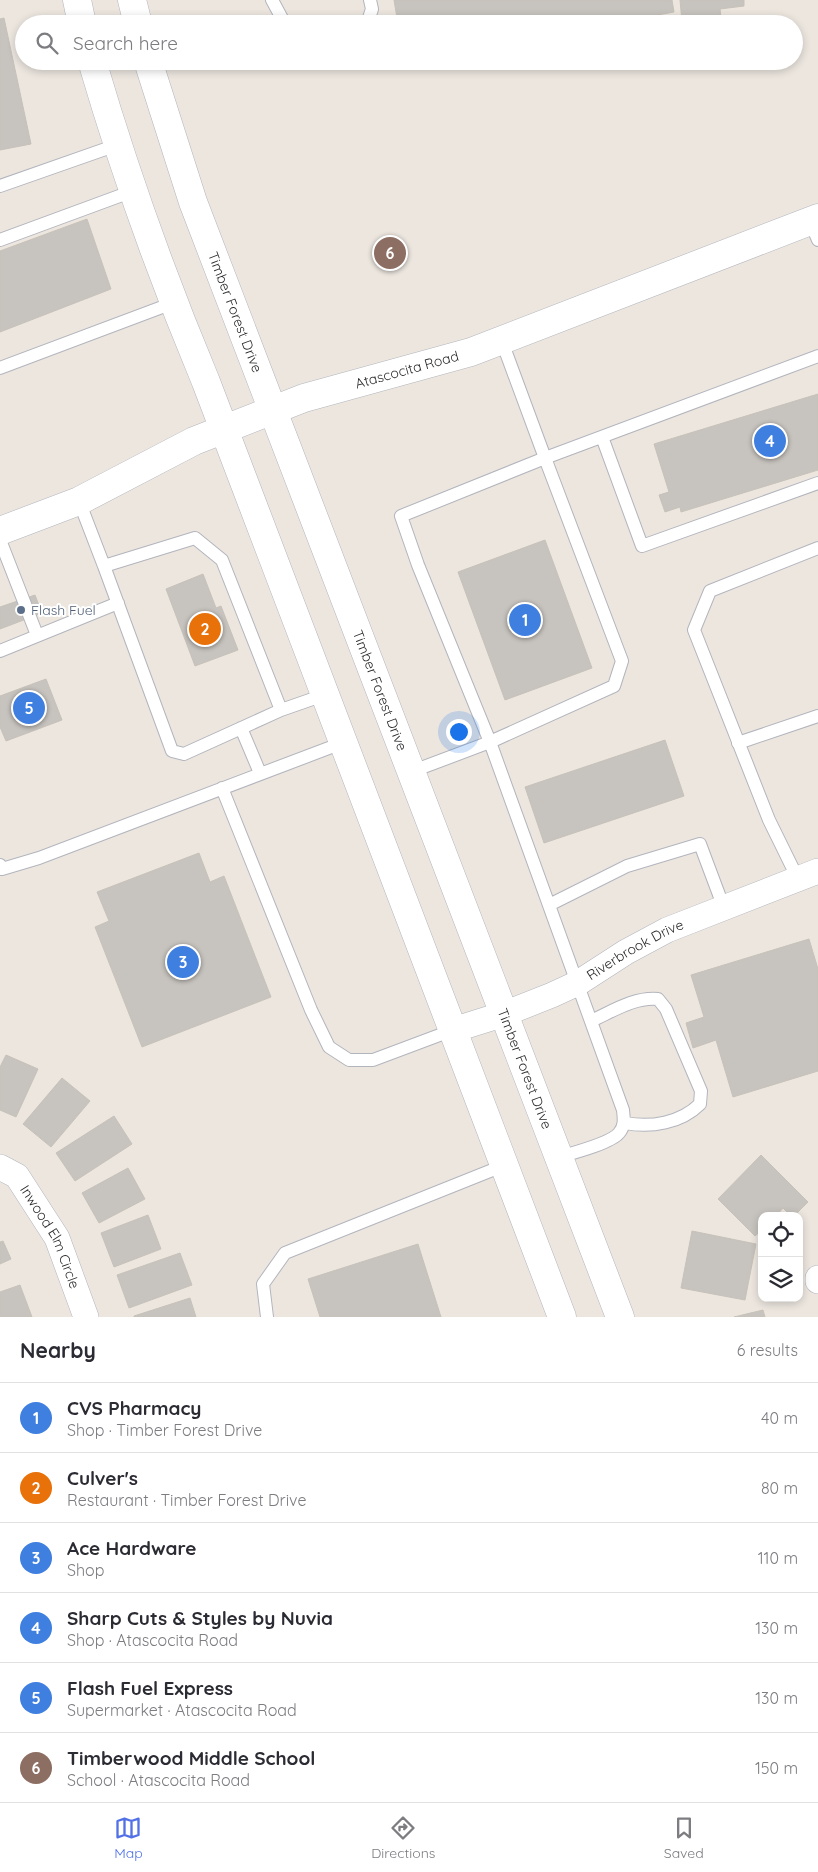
<!DOCTYPE html>
<html lang="en">
<head>
<meta charset="utf-8">
<style>
  :root { --surface:#fff; --page:#f2f2f3; --text:#2b2b33; --muted:#7c7c81; --line:#e1e1e2; --accent:#5271e6 }
  body { margin:0; font-family:Quicksand,sans-serif; background:var(--page); color:var(--text) }
  .controls { position:absolute; right:15px; bottom:15px; display:grid; overflow:hidden; border-radius:10px; box-shadow:0 2px 8px #0003 }
  .controls button { width:45px; height:45px; display:grid; place-items:center; padding:0; border:0; border-bottom:1px solid var(--line); background:var(--surface); color:var(--text); font:25px sans-serif }
  .you { position:absolute; left:458px; top:731px; width:18px; height:18px; margin:-12px; border:4px solid #fff; border-radius:50%; background:#1a73e8; box-shadow:0 0 0 8px #1a73e833 }
  .badge { display:grid; place-items:center; width:32px; height:32px; border-radius:50%; background:var(--accent); color:#fff; font-size:16px; font-weight:700 }
  .pin { position:absolute; translate:-50% -50%; border:2px solid #fff; box-shadow:0 1px 5px #0006 }
  .list { margin:0; padding:0; list-style:none }
  h2 { display:flex; justify-content:space-between; align-items:center; height:65px; margin:0; padding:0 20px; font-size:21px }
  h2 small { font-size:16px; font-weight:400; color:var(--muted) }
  .list li { display:grid; grid-template-columns:32px 1fr auto; gap:15px; align-items:center; box-sizing:border-box; height:70px; padding:0 20px; border-top:1px solid var(--line) }
  .list b { display:block; font-size:19px; white-space:nowrap }
  .list p { margin:0; font-size:16px; white-space:nowrap; color:var(--muted) }
  .list em { font-size:16px; font-style:normal; color:var(--muted) }
  .icon { flex:none; width:28px; height:28px; fill:none; stroke:currentColor; stroke-width:2; stroke-linecap:round; stroke-linejoin:round }
  .map { position:relative; flex:none; width:818px; height:1317px; overflow:hidden }
  .search { position:absolute; background:var(--surface); box-shadow:0 2px 8px #0003; left:15px; right:15px; top:15px; height:55px; display:flex; align-items:center; gap:12px; box-sizing:border-box; padding:0 18px; border-radius:28px; color:var(--muted); font-size:19px }
  .sheet { height:485px; background:var(--surface) }
  nav { display:flex; justify-content:space-around; align-items:center; box-sizing:border-box; height:70px; border-top:1px solid var(--line); background:var(--surface); font-size:14px; color:var(--muted) }
  nav a { display:grid; justify-items:center; gap:2px }
  nav .on { color:var(--accent) }
  .map>svg:first-child { display:block }
</style>
</head>
<body>
<div class="map">
<svg width="818" height="1317" viewBox="0 0 818 1317">
  <rect width="100%" height="100%" fill="#ece6df"/>
  <path fill="#c7c3be" stroke="#c7c2b9" d="M394,0H672L674,12L608,24H398Z
    M680,0H744V6L720,9L721,18L682,22Z
    M4,18L31,144L0,150V19Z
    M87,219L111,289L0,332V251Z
    M818,394V470L681,512L680,507L665,512L659,495L669,492L654,444Z
    M545,540L592,668L505,700L458,572Z
    M203,574L216,608L221,606L238,650L195,666L166,589Z
    M35,595L42,613L0,629V607Z
    M46,679L62,720L6,741L0,727V696Z
    M665,740L684,796L544,843L525,787Z
    M199,853L210,882L224,876L271,997L142,1047L95,927L109,921L97,892Z
    M809,939L818,969V1071L733,1097L716,1040L693,1048L686,1023L704,1017L691,975Z
    M6,1055L38,1069L16,1117L0,1110V1067Z
    M62,1078L90,1101L51,1147L23,1124Z
    M114,1116L132,1144L75,1181L56,1153Z
    M761,1155L808,1202L794,1216H791L783,1208L776,1216H762V1230L755,1236L718,1199Z
    M128,1168L145,1199L99,1223L82,1193Z
    M148,1215L161,1249L114,1267L101,1233Z
    M692,1231L756,1244L745,1300L681,1288Z
    M3,1241L11,1259L0,1264V1242Z
    M418,1244L441,1317H320L308,1279Z
    M180,1253L192,1285L129,1308L117,1275Z
    M20,1285L32,1317H0V1292Z
    M190,1298L196,1317H134V1316Z
    M763,1310L765,1317H734Z"/>
  <g fill="none" stroke-linecap="round" stroke-linejoin="round">
    <defs>
      <path id="service" d="M272,0L285,24
        M367,24L372,9L370,0
        M0,186L117,145
        M810,221L818,240
        M0,240L133,191
        M0,368L173,303
        M602,437L642,546L818,483
        M79,501L104,566L195,538L222,560L281,710L324,695
        M0,540L37,635
        M104,566L172,751L184,754L281,710
        M0,651L118,603
        M241,728L260,773
        M738,743L818,716
        M413,771L490,742L418,565L401,516L545,458L501,339
        M222,788L311,1010L329,1047L349,1060H373L453,1030
        M0,865L2,869L39,858L342,743
        M798,879L769,820L694,630L710,591L818,548
        M549,905L627,866L700,844L724,908
        M591,1021C613,1011 634,997 658,999L666,1009L701,1091L700,1104C681,1123 651,1128 625,1123
        M559,1157C573,1153 611,1143 619,1133C625,1126 624,1119 623,1110L490,742L614,686L622,661L545,458L818,356
        M267,1317L263,1284L285,1253L505,1165"/>
      <g id="minor">
        <path id="s1" d="M453,1030L504,1014L552,995L578,983L626,952L667,930L818,871"/>
        <path id="s2" d="M0,1167L17,1176L57,1238L86,1317"/>
        <path d="M818,1278V1281"/>
      </g>
      <g id="secondary">
        <path d="M77,0L82,24"/>
        <path d="M132,0L138,24"/>
        <path d="M92,61C124,170 162,277 206,382L562,1317"/>
        <path id="s3" d="M148,61L193,202L620,1317"/>
        <path id="s4" d="M0,531L79,501L194,441L304,398L471,352L818,218"/>
      </g>
    </defs>
    <use href="#service" stroke="#b3b5bd" stroke-width="14"/>
    <use href="#minor" stroke="#b3b5bd" stroke-width="26"/>
    <use href="#secondary" stroke="#b3b5bd" stroke-width="29"/>
    <use href="#service" stroke="#fff" stroke-width="12"/>
    <use href="#minor" stroke="#fff" stroke-width="25"/>
    <use href="#secondary" stroke="#fff" stroke-width="28"/>
  </g>
  <circle fill="#5c6f8a" stroke="#fff" stroke-width="2" cx="21" cy="610" r="5"/>
  <g text-anchor="middle" dominant-baseline="central" stroke-width="4" stroke-linejoin="round" paint-order="stroke">
    <g font-size="14" fill="#2b2b2b" stroke="#fff">
      <text stroke="none"><textPath href="#s3" startOffset="266">Timber Forest Drive</textPath></text>
      <text stroke="none"><textPath href="#s4" startOffset="439">Atascocita Road</textPath></text>
      <text stroke="none"><textPath href="#s3" startOffset="671">Timber Forest Drive</textPath></text>
      <text stroke="none"><textPath href="#s1" startOffset="200">Riverbrook Drive</textPath></text>
      <text stroke="none"><textPath href="#s3" startOffset="1076">Timber Forest Drive</textPath></text>
      <text stroke="none"><textPath href="#s2" startOffset="89">Inwood Elm Circle</textPath></text>
    </g>
    <g font-size="14" fill="#4e5e75" stroke="#fff" text-anchor="start">
      <text x="31" y="610">Flash Fuel</text>
    </g>
  </g>
</svg>
<div class="controls">
<button><svg class="icon" aria-label="locate" viewBox="0 0 24 24"><circle cx="12" cy="12" r="6"/><path d="M12 2v4M12 18v4M2 12h4M18 12h4"/></svg></button>
<button><svg class="icon" aria-label="layers" viewBox="0 0 24 24"><path d="M12 4l9 5-9 5-9-5zM3 14l9 5 9-5"/></svg></button>
</div>
<div class="you"></div>
<div class="pin badge" style="left:525px;top:620px;background:#3f7fe0">1</div>
<div class="pin badge" style="left:205px;top:629px;background:#e8710a">2</div>
<div class="pin badge" style="left:183px;top:962px;background:#3f7fe0">3</div>
<div class="pin badge" style="left:770px;top:441px;background:#3f7fe0">4</div>
<div class="pin badge" style="left:29px;top:708px;background:#3f7fe0">5</div>
<div class="pin badge" style="left:390px;top:253px;background:#8d6e63">6</div>
<div class="search"><svg class="icon" aria-label="search" viewBox="0 0 24 24"><circle cx="10" cy="10" r="6"/><path d="M15 15l6 6"/></svg>Search here</div>
</div>
<section class="sheet">
<h2>Nearby<small>6 results</small></h2>
<ul class="list">
<li><span class="badge" style="background:#3f7fe0">1</span><div><b>CVS Pharmacy</b><p>Shop · Timber Forest Drive</p></div><em>40 m</em></li>
<li><span class="badge" style="background:#e8710a">2</span><div><b>Culver's</b><p>Restaurant · Timber Forest Drive</p></div><em>80 m</em></li>
<li><span class="badge" style="background:#3f7fe0">3</span><div><b>Ace Hardware</b><p>Shop</p></div><em>110 m</em></li>
<li><span class="badge" style="background:#3f7fe0">4</span><div><b>Sharp Cuts &amp; Styles by Nuvia</b><p>Shop · Atascocita Road</p></div><em>130 m</em></li>
<li><span class="badge" style="background:#3f7fe0">5</span><div><b>Flash Fuel Express</b><p>Supermarket · Atascocita Road</p></div><em>130 m</em></li>
<li><span class="badge" style="background:#8d6e63">6</span><div><b>Timberwood Middle School</b><p>School · Atascocita Road</p></div><em>150 m</em></li>
</ul>
</section>
<nav>
<a class="on"><svg class="icon" aria-label="map" viewBox="0 0 24 24"><path d="M3 6l6-2 6 2 6-2v14l-6 2-6-2-6 2zM9 4v14M15 6v14"/></svg>Map</a>
<a><svg class="icon" aria-label="directions" viewBox="0 0 24 24"><path d="M12 3l9 9-9 9-9-9zM9 14v-3h6M13 9l2 2-2 2"/></svg>Directions</a>
<a><svg class="icon" aria-label="saved" viewBox="0 0 24 24"><path d="M7 4h10v16l-5-4-5 4z"/></svg>Saved</a>
</nav>
</body>
</html>
